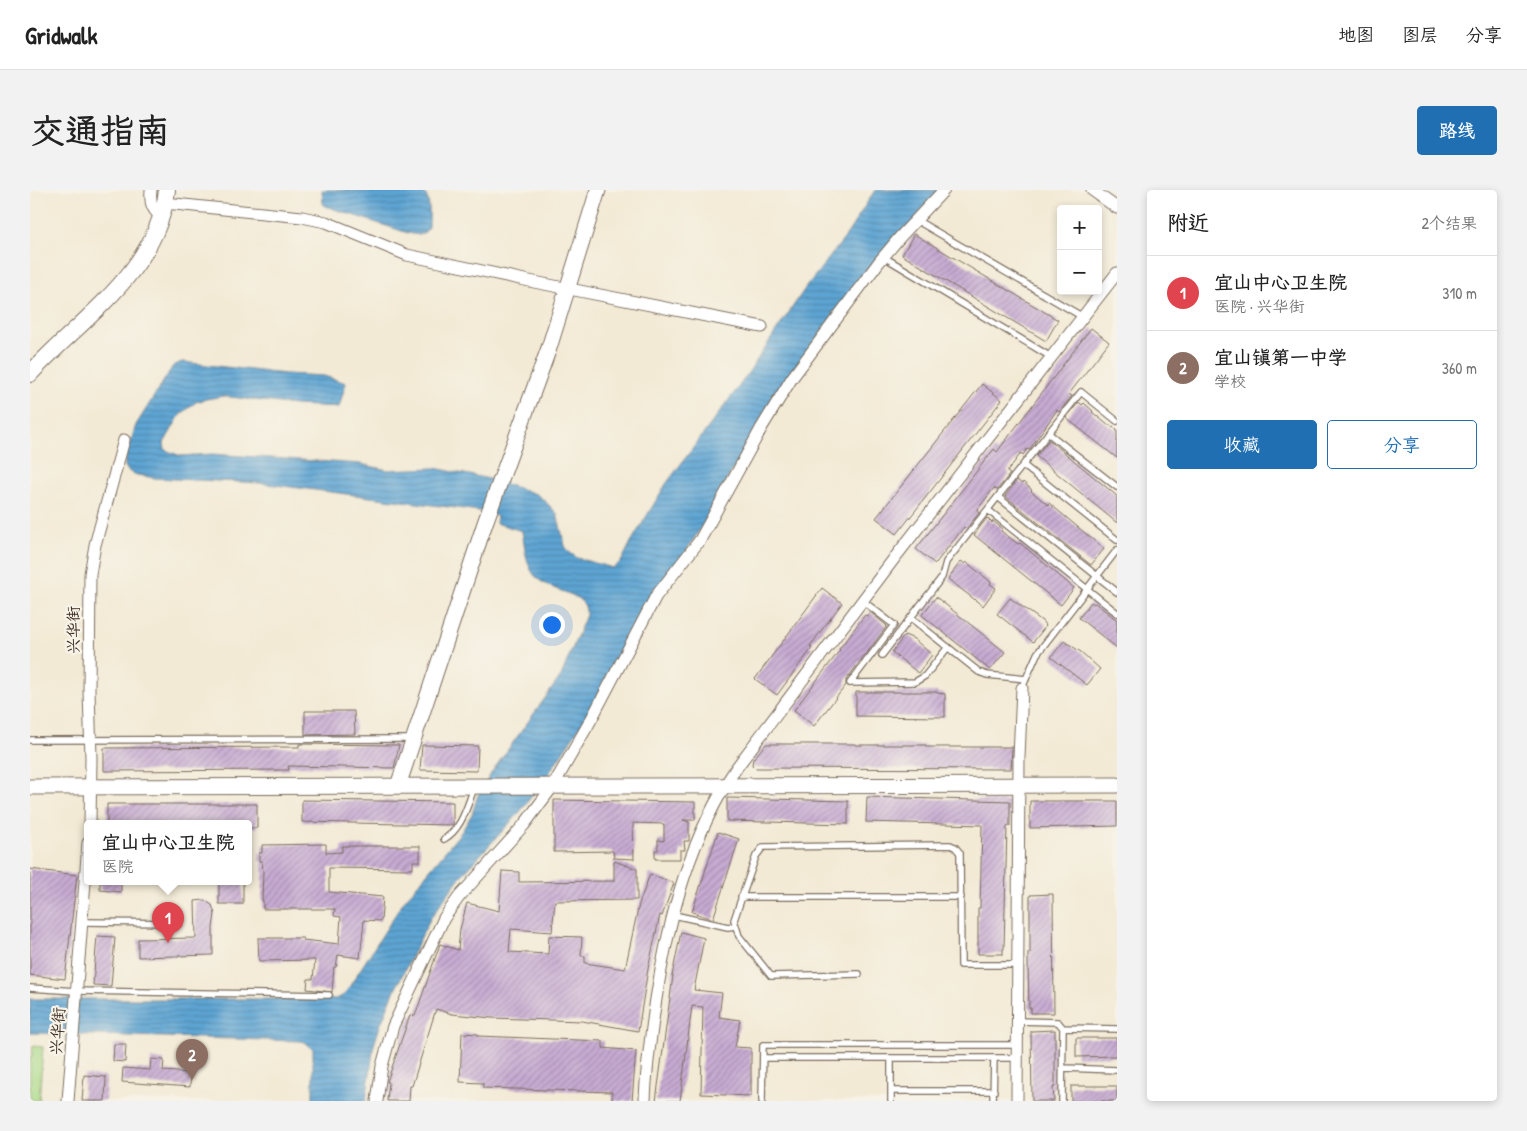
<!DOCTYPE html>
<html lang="zh">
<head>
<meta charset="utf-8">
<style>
  :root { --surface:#fff; --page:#f2f2f2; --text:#222; --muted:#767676; --line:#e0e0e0; --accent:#1f6fb2 }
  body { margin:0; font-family:"Patrick Hand","LXGW WenKai TC",sans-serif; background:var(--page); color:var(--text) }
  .controls { position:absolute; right:15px; top:15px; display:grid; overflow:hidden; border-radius:5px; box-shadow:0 2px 8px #0003 }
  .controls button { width:45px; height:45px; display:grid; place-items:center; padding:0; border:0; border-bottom:1px solid var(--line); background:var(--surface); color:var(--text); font:25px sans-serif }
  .you { position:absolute; left:521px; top:434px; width:18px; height:18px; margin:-12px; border:4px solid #fff; border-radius:50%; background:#1a73e8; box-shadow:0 0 0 8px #1a73e833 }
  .badge { display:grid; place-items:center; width:32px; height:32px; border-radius:50%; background:var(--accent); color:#fff; font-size:16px; font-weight:700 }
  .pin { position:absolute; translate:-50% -41px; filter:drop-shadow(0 1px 2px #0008) }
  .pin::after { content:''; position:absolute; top:26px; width:18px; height:15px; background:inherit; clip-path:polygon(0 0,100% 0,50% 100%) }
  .popup { position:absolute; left:54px; top:630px; width:168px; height:65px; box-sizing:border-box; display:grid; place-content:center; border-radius:5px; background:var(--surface); filter:drop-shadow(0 1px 4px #0005); font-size:16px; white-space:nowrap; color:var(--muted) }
  .popup b { font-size:19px; color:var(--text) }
  .popup::after { content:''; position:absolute; left:50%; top:100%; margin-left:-10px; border:10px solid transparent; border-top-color:var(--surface) }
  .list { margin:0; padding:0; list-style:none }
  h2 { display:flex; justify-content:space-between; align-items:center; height:65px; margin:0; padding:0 20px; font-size:21px }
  h2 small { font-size:16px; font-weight:400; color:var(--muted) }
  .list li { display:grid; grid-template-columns:32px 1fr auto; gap:15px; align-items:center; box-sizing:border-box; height:75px; padding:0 20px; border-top:1px solid var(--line) }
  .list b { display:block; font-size:19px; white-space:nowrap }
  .list p { margin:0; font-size:16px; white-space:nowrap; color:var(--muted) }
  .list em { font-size:16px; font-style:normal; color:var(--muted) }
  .actions { display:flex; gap:10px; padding:15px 20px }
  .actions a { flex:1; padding:11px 0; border:1px solid var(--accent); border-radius:5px; text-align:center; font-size:18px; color:var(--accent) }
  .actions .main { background:var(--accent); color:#fff }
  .map { position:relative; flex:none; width:1087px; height:911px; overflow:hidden; border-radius:5px }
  header { display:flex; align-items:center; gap:30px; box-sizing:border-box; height:70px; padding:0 25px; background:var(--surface); border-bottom:1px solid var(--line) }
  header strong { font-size:24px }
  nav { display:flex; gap:28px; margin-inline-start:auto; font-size:18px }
  .intro { display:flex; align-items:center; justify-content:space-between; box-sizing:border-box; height:120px; padding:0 30px }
  h1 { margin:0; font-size:35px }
  .button { padding:12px 22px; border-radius:5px; background:var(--accent); color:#fff; font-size:18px; font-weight:700 }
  main { display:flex; gap:30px; padding:0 30px }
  aside { flex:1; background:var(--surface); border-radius:5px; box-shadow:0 2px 8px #0003 }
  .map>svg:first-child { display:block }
</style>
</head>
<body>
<header>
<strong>Gridwalk</strong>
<nav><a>地图</a><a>图层</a><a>分享</a></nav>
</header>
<div class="intro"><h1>交通指南</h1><a class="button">路线</a></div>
<main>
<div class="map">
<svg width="1087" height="911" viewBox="0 0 1087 911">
  <defs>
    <pattern id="water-rules" width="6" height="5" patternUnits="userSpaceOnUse" patternTransform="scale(1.25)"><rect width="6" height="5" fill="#5da4d3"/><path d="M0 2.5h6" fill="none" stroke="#4e86ab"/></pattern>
    <pattern id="building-hatch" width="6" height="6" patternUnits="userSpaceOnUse" patternTransform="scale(1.25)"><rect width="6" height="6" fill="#c7abd3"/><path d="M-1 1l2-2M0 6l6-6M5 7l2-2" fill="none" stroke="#a38bab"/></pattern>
  </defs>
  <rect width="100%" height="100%" fill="#f7f3e8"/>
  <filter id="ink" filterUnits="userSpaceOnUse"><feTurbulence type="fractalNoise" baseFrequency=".02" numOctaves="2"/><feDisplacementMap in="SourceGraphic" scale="10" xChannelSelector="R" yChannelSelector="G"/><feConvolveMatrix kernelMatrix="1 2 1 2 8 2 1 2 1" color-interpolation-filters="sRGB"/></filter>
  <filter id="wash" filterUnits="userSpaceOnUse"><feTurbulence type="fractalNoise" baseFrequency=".0096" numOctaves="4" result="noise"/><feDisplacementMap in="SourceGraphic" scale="20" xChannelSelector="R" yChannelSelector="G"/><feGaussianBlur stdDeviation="1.12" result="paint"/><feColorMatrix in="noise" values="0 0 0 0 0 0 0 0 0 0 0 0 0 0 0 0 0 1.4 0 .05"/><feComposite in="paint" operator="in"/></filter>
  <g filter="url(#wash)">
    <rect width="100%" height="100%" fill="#f3ead5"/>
    <path fill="#abda88" stroke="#738253" d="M3,856L13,857L9,911H0V866L2,867Z"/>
    <path fill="url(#water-rules)" stroke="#4c6778" d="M292,0C307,0 386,0 394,3C401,9 399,29 399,37C393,46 388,45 378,43L295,16L293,13Z
      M845,0H908L751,196L687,307L676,330L598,452L551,535L517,586L489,623L430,687L400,729L364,802L350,836L344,855L336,911H283V859L275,852L271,851L0,843V809H306L314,805L374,711L432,641L442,624L448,605L464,579L531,486L556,425C556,420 556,415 551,411C543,402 519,400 507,388C495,376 495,357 492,341L466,333L467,326L450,321L230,293L125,288L107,285L98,281L95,276V271L106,235L143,176L152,172L256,184L294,186L316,193L309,217L265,215L193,206L176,209L166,212L150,225L134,253L135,260L151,266L182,264L330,274L358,280L404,278L460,289L506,304L515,311L527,324L535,356L539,362L547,368L583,378L591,372L601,352L636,294L710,195L776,97L814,49Z"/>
    <g id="blocks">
      <path fill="url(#building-hatch)" d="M884,44L1028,130L1016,151L872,65Z
        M1061,138L1079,152L1039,204L1042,206L1029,222L1027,220L999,260L997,259L993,265L991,263L977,282L980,284L967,300L964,298L947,320L949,323L936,339L934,337L905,374L886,359L964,259L967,262Z
        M952,194L972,210L867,344L846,328Z
        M1049,212L1052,215L1054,213L1063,221L1062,222L1079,236L1080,235L1087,240V268L1036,228Z
        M1019,250L1087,306V333L1006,266Z
        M987,290L992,294L993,292L1002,300L1001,301L1018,315L1019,313L1074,359L1061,375L975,306Z
        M957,328L962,333L963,331L973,339L971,341L988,354L990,353L1044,398L1031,415L944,345Z
        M931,371L935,374L936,372L961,392L960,394L966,398L953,416L918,389Z
        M792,398L812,413L780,456L782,458L747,505L725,489Z
        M906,407L975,462L960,480L892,425Z
        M980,408L1012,431L1016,436L1003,452L967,424Z
        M1061,412L1064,414L1065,413L1087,430V458L1049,428Z
        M840,422L857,436L816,490V495L784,536L764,520L810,460L809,459L835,425L837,426Z
        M875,445L884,449L902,465L888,483L862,462Z
        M1034,451L1051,462L1070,479L1057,495L1021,467Z
        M826,502H907V503L915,504V527L826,526Z
        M275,521H324L325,544L275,545Z
        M269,554L369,555L364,578L258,576L259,580L74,581V558L269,557Z
        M736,554H825V555H896V557H982L981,579L725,578L722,575L723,569Z
        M392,555L448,556L447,581L390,580Z
        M837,607L980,611V636H977L974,759H973V764H948V718H950L952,635L836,632Z
        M697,608L818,611V634L697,631Z
        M272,610L423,612V635L272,632Z
        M524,610L665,612V630H653L659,632V651H654L655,660H650V669H625V660H628V650L634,651V634L603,633L604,669L584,668L583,661L524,662Z
        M1000,611H1087V636L1000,638Z
        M77,614H227V638H218V634H77Z
        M688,642L709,649L683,729L662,722Z
        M296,654V663L312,662V656H390V671H383V679L299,678V702L353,707L351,731L334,730L330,768L308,765L306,777H304L302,802L277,799L278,789H283L285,770L229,771L228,748H273V750L309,754L311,727L304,726L305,719H233V710H232L233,681L232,671H229V663H232V655Z
        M584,671L607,679V710L525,711L522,742L481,739L479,762L518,764L519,746L552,747L551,766H555V773L595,779L609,714L620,684L644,693L632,726L630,725L618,779L608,841L552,831L462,828L422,824L406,819L382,896H380L379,911H357L359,892H357L380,825L385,826L410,754L428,760L430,739L437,713L469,721L472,681L489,682V692L584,691Z
        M0,679L47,685L35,789L0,785Z
        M70,692H91V702L70,700Z
        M189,692H213V714H189Z
        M1023,704L1024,823H1001V818H999L998,774V763H1000V705Z
        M174,710L182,715L185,724L183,738V765L108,767V749L166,748L165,711Z
        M651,742L674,748L664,800L692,803L689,827L710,830L705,857L721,858V906L671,904L673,817L662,816L650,911H626L643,786H642Z
        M67,746L85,747L81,796L63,795Z
        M1025,840V897H1023L1024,911H1002L1001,841Z
        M432,843L448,844V846L573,851V858L606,861L602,911H582V902L453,898V893L430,892Z
        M1046,848H1087V866L1046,867Z
        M84,854H96L95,872L83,871Z
        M121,869L134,870L133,881L161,883L160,897L92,892L93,878L120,880Z
        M54,885L76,887L75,911H52Z
        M1041,896H1087V911H1041Z"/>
    </g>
  </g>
  <g filter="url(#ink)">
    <use href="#blocks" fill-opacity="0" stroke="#7b6d5e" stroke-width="1"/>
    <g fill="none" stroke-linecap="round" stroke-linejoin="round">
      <defs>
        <path id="service" d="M886,30L1053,127
          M854,67L1021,167
          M1018,243L1087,297
          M993,275L1087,350
          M968,307L1087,402
          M958,320L1087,423
          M881,428L949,482L957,485L996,489
          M852,465L912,387L916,372L1051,202L1087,231
          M820,493L885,492L895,486L918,457
          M820,493L864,435L833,411
          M992,498L1007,464L1087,360
          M0,550L382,549
          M414,649C432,639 437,616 444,598
          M711,707H931
          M644,725L698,737L705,736
          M52,732L149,733
          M829,784L741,786L709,746L704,730L726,666L733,657L920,655L925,657L930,663L931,775H988
          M0,798L46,801L299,805
          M987,831L1028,832L1033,838
          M733,868H987
          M861,868V911
          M1033,878L1087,880
          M861,901H964
          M732,911L733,855H987
          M963,911L964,868
          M1032,911L1033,838L1087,839"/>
        <path id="minor" d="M121,0C120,13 121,18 131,27
          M1062,0L1087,18
          M135,13L272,27L296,32L377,65L504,92L732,137
          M60,634L61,568L59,500L60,384L65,355L94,250
          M38,911L58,653
          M347,911L352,876L363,836L414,728L429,707L494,635L523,596L562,528L626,406L670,350L732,237L762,188L849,72L870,47L914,0
          M615,911C616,877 621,843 626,809C639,727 660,646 707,577L863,370L1087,83
          M987,911L989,567L992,498"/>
        <path id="tertiary" d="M368,596L455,333L519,158L568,0
          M0,597L1087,595"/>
        <path id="secondary" d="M0,184C51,128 127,82 137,0"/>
      </defs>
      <use href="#service" stroke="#7b6d5e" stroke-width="8"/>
      <use href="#minor" stroke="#7b6d5e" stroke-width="13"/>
      <use href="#tertiary" stroke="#7b6d5e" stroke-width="17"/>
      <use href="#secondary" stroke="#7b6d5e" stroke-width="18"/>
      <use href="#service" stroke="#fff" stroke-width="5.5"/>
      <use href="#minor" stroke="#fff" stroke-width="11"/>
      <use href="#tertiary" stroke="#fff" stroke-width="15"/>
      <use href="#secondary" stroke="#fff" stroke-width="16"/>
    </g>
  </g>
  <g text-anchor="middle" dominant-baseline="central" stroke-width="4.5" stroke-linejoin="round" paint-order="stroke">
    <g font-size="16" fill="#3b2a1e" stroke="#f7f3e8">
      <text transform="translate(43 440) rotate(-90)">兴华街</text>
      <text transform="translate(27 841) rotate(-86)">兴华街</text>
    </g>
  </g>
</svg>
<div class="controls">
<button>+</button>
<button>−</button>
</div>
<div class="you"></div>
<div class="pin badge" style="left:138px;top:753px;background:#e0444e">1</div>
<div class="popup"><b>宜山中心卫生院</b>医院</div>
<div class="pin badge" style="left:162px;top:890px;background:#8d6e63">2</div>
</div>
<aside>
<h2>附近<small>2个结果</small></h2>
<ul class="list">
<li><span class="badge" style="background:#e0444e">1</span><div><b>宜山中心卫生院</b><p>医院 · 兴华街</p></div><em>310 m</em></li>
<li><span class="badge" style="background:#8d6e63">2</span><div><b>宜山镇第一中学</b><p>学校</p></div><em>360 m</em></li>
</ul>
<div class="actions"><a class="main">收藏</a><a>分享</a></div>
</aside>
</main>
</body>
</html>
